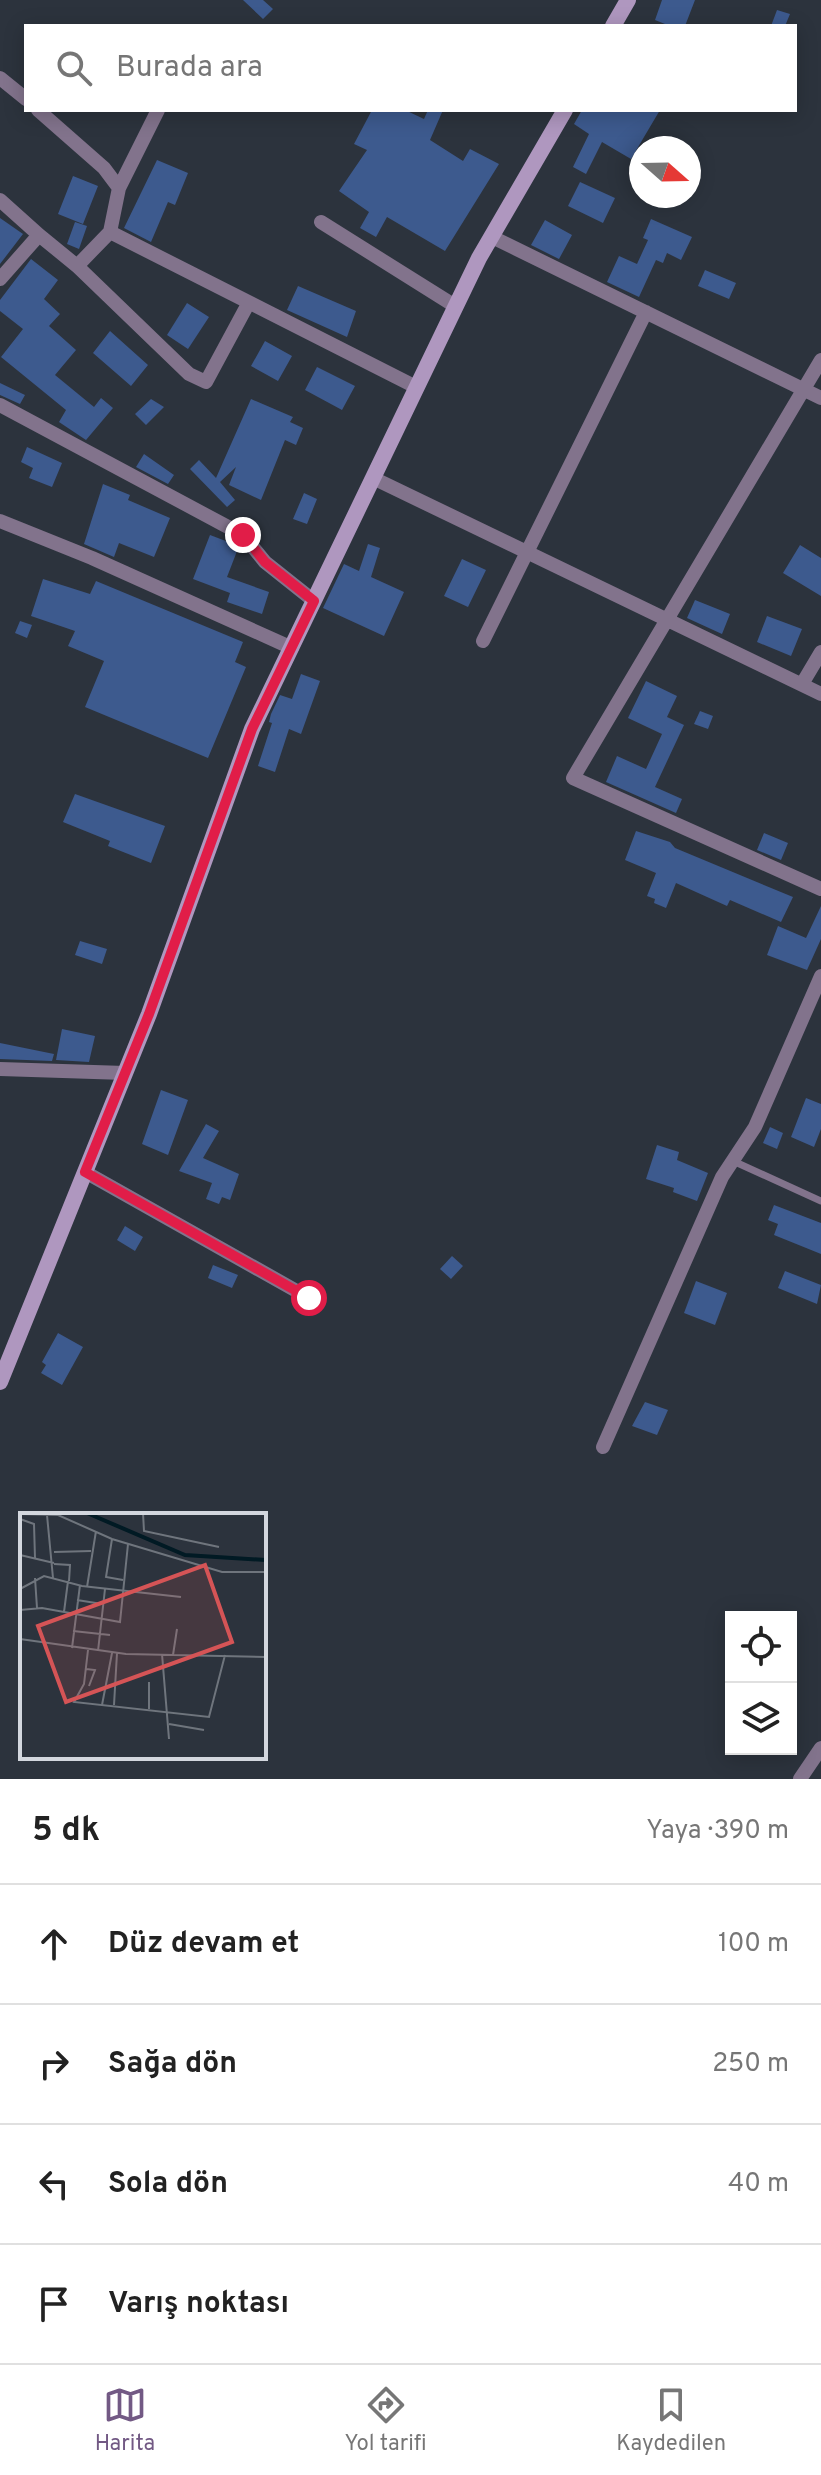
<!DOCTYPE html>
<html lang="tr">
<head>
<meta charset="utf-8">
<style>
  :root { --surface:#fff; --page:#f6f6f6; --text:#222; --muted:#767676; --line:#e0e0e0; --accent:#725984 }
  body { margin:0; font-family:Overpass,sans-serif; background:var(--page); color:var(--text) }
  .controls { position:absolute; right:24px; bottom:24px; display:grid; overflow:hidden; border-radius:0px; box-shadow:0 4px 20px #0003 }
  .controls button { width:72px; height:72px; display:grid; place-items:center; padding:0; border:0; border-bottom:2px solid var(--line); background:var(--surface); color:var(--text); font:40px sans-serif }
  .compass { position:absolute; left:629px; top:136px; width:72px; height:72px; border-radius:50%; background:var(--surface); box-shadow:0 4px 20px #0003; rotate:110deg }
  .stop { position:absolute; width:24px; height:24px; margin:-18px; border:6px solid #e11d48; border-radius:50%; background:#fff }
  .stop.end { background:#e11d48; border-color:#fff; box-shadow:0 2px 8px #0008 }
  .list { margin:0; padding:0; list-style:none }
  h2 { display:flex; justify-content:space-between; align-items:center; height:104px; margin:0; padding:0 32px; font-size:34px }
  h2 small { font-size:26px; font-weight:400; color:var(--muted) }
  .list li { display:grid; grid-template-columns:52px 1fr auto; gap:24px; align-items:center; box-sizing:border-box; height:120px; padding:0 32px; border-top:2px solid var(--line) }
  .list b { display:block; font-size:30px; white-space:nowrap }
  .list em { font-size:26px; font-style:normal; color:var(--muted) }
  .icon { flex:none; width:44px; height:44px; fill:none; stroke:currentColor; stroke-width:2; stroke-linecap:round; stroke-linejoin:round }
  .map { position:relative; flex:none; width:821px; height:1779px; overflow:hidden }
  .search { position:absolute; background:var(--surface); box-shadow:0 4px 20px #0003; left:24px; right:24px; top:24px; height:88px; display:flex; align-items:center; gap:20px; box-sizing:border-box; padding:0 28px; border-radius:0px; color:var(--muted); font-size:30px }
  .sheet { height:584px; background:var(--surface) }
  nav { display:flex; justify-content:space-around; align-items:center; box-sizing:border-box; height:112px; border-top:2px solid var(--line); background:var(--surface); font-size:22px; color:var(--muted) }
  nav a { display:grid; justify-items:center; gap:4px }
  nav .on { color:var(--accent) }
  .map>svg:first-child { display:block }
</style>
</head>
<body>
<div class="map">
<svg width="821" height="1779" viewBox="0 0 821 1779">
  <rect width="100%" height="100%" fill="#2c333d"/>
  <path fill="#3d5a8e" d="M243,0H263L273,9L263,19Z
    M662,0H695L685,26H670L655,20Z
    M777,10L790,14L785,26H771Z
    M372,110H405L424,119L428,110H443L430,140L463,161L470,149L499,164L445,251L387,217L376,237L360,228L369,212L339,191L367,150L354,144Z
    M582,110H660L631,159L602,142L586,174L573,167L589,134L574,124Z
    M157,160L188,173L175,205L168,202L151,242L124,228Z
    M73,176L98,186L83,224L58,214Z
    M580,182L615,198L603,223L568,206Z
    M0,218L23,234L0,264Z
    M651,219L692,237L681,260L667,253L663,263L656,260L639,297L607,282L619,256L637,264L648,240L643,238Z
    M545,220L572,235L559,259L531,245Z
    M75,222L87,226L79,249L67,244Z
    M31,259L58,280L44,299L60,314L49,326L76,350L55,375L94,407L101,398L113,408L86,440L59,422L66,410L1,357L23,329L0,311V300Z
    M705,270L736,283L729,299L698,286Z
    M298,286L356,311L347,337L287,310Z
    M187,303L209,317L188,349L167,335Z
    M110,331L148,365L131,386L93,353Z
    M265,341L292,356L278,381L251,366Z
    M317,367L355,386L342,410L305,390Z
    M0,383L25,395L20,404L0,395Z
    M151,399L164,407L146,425L135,414Z
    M251,399L293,417L290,422L303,428L296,445L285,440L261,500L229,485L236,467L220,482L235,500L227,507L190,469L199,460L216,478Z
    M27,447L62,463L52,487L29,478L33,468L21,462Z
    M144,454L174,475L168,484L136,467Z
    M103,484L130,495L128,500L170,518L154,557L119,543L114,557L84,544Z
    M304,493L317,499L307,524L293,519Z
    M210,535L239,546L227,577L269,592L262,614L227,602L230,593L193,579Z
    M368,544L380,548L371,577L404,592L384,636L323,608L344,564L359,571Z
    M800,545L821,558V596L783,573Z
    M462,559L486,570L468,607L444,596Z
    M43,579L90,594L96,581L243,642L235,662L246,667L208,758L85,707L104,661L68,646L75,631L31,616Z
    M695,600L730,614L722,634L687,618Z
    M767,616L802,629L791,656L757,642Z
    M20,621L32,625L27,638L15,633Z
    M301,674L320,681L301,734L289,729L275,772L258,766L272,723L269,722L271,714L280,695L292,699Z
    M646,681L677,696L667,717L684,725L655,787L682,799L676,813L606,782L617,756L646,769L662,734L628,718Z
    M700,711L713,716L708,729L694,724Z
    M75,794L165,826L151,863L108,846L110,841L63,822Z
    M636,831L670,842L675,848L793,897L781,922L730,900L727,906L676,883L666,908L654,903L655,899L647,896L656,873L625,860Z
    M764,833L788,843L781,860L757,850Z
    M821,906V939L807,970L767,955L778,926L806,938Z
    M80,941L107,949L102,964L75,955Z
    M62,1029L95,1036L89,1062L56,1060Z
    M0,1043L54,1054L52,1061L0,1059Z
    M161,1090L188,1100L168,1155L142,1144Z
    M806,1098L821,1104V1129L814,1147L791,1137Z
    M206,1124L219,1131L203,1158L239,1174L230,1200L222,1197L219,1204L206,1199L212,1183L179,1171Z
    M770,1127L783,1133L777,1149L763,1143Z
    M657,1145L679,1152L677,1160L708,1173L697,1201L673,1192L674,1188L646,1179Z
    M774,1205L821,1223V1254L774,1235L778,1224L768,1220Z
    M125,1226L143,1237L135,1251L117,1240Z
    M452,1256L463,1266L451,1279L440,1269Z
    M213,1265L238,1275L232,1288L208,1278Z
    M785,1271L821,1285L817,1304L778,1288Z
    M696,1281L727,1293L715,1325L684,1313Z
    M58,1333L83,1347L62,1385L41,1373L46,1365L42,1362Z
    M645,1402L668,1410L657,1435L632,1426Z"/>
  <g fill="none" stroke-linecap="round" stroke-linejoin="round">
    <path stroke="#82738c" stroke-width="7" d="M733,1161L821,1201"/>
    <path stroke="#82738c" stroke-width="14" d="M0,78L26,99
      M119,188L158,110
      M0,200L39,235
      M321,222L455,306
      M110,232L416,387
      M492,237L821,398
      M77,266L189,374L206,382L248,304
      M0,279L39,235L77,266L110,232L119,188L104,168L38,110
      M821,360L573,778L821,889
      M0,405L243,535L265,562L314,601
      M373,478L821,694
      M0,521L92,558L292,648
      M483,641L646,312
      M802,684L821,652
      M0,1069L125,1073
      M85,1172L309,1298
      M603,1447L722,1177L755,1127L821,976
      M800,1779L821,1748"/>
    <path stroke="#af97bf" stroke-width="16" d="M613,26L628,0
      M0,1382L149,1014L252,729L479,258L565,110"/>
  </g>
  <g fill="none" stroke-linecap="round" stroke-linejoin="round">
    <path stroke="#e11d48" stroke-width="10" d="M243,535L265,562L314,601L252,729L149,1014L85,1172L309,1298"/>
  </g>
  <g transform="translate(20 1513)">
    <rect width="246" height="246" fill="#2c333d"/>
    <path fill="none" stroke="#011a24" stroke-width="4" d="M67,0L165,42L246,47"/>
    <path fill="none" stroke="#6f757d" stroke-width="2" d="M123,0L124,18L199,34M0,1L38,2L92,26L202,59H246M27,2L33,65M0,6L14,11L15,45M92,26L86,64L103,67M34,39L71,38M0,42L34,50M34,51L50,52L49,68M15,65L17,95M67,74L76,18M0,76L24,63L62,73L161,84M57,87L82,91M0,97L22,95L100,109L108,31M44,99L48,68M53,118L90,122M0,126L106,141L246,144M52,135L60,72M68,137L64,171L54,189L189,204L205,142M78,138L85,76M142,141L149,226M153,142L157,116M66,156L75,157L69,173M129,169V196M82,192L92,140M94,192L97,140M149,211L184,217"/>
    <path fill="#d55456" fill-opacity="0.15" stroke="#d55456" stroke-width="4" d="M185,52L212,129L46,189L18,113Z"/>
    <rect width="246" height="246" fill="none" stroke="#d3d7de" stroke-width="4"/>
  </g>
</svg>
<div class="controls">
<button><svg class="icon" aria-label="locate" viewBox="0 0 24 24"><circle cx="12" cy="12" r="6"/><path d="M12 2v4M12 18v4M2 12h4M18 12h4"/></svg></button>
<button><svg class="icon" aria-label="layers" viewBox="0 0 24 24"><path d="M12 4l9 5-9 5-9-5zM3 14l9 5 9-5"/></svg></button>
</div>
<svg class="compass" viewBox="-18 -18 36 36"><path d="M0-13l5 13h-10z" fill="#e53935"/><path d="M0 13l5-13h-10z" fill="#767676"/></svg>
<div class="stop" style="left:309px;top:1298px"></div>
<div class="stop end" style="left:243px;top:535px"></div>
<div class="search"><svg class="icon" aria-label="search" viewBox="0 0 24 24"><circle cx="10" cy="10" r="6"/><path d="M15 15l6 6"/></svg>Burada ara</div>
</div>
<section class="sheet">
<h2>5 dk<small>Yaya · 390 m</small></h2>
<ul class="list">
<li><svg class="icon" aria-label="ahead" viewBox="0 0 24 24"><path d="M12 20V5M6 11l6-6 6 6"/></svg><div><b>Düz devam et</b></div><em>100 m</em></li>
<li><svg class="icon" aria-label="right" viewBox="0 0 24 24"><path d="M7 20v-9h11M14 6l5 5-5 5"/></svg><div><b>Sağa dön</b></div><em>250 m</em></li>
<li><svg class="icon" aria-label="left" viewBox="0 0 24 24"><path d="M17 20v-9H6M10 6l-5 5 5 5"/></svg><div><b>Sola dön</b></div><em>40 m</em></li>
<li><svg class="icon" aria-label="arrive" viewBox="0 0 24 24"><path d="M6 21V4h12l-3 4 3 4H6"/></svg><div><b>Varış noktası</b></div></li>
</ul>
</section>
<nav>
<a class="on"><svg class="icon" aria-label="map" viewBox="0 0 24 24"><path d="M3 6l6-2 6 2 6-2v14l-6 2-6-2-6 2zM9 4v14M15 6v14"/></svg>Harita</a>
<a><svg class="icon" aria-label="directions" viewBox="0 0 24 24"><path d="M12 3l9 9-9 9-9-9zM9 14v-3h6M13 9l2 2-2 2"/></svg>Yol tarifi</a>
<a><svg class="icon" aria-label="saved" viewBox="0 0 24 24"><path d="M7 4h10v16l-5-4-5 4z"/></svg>Kaydedilen</a>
</nav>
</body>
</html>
